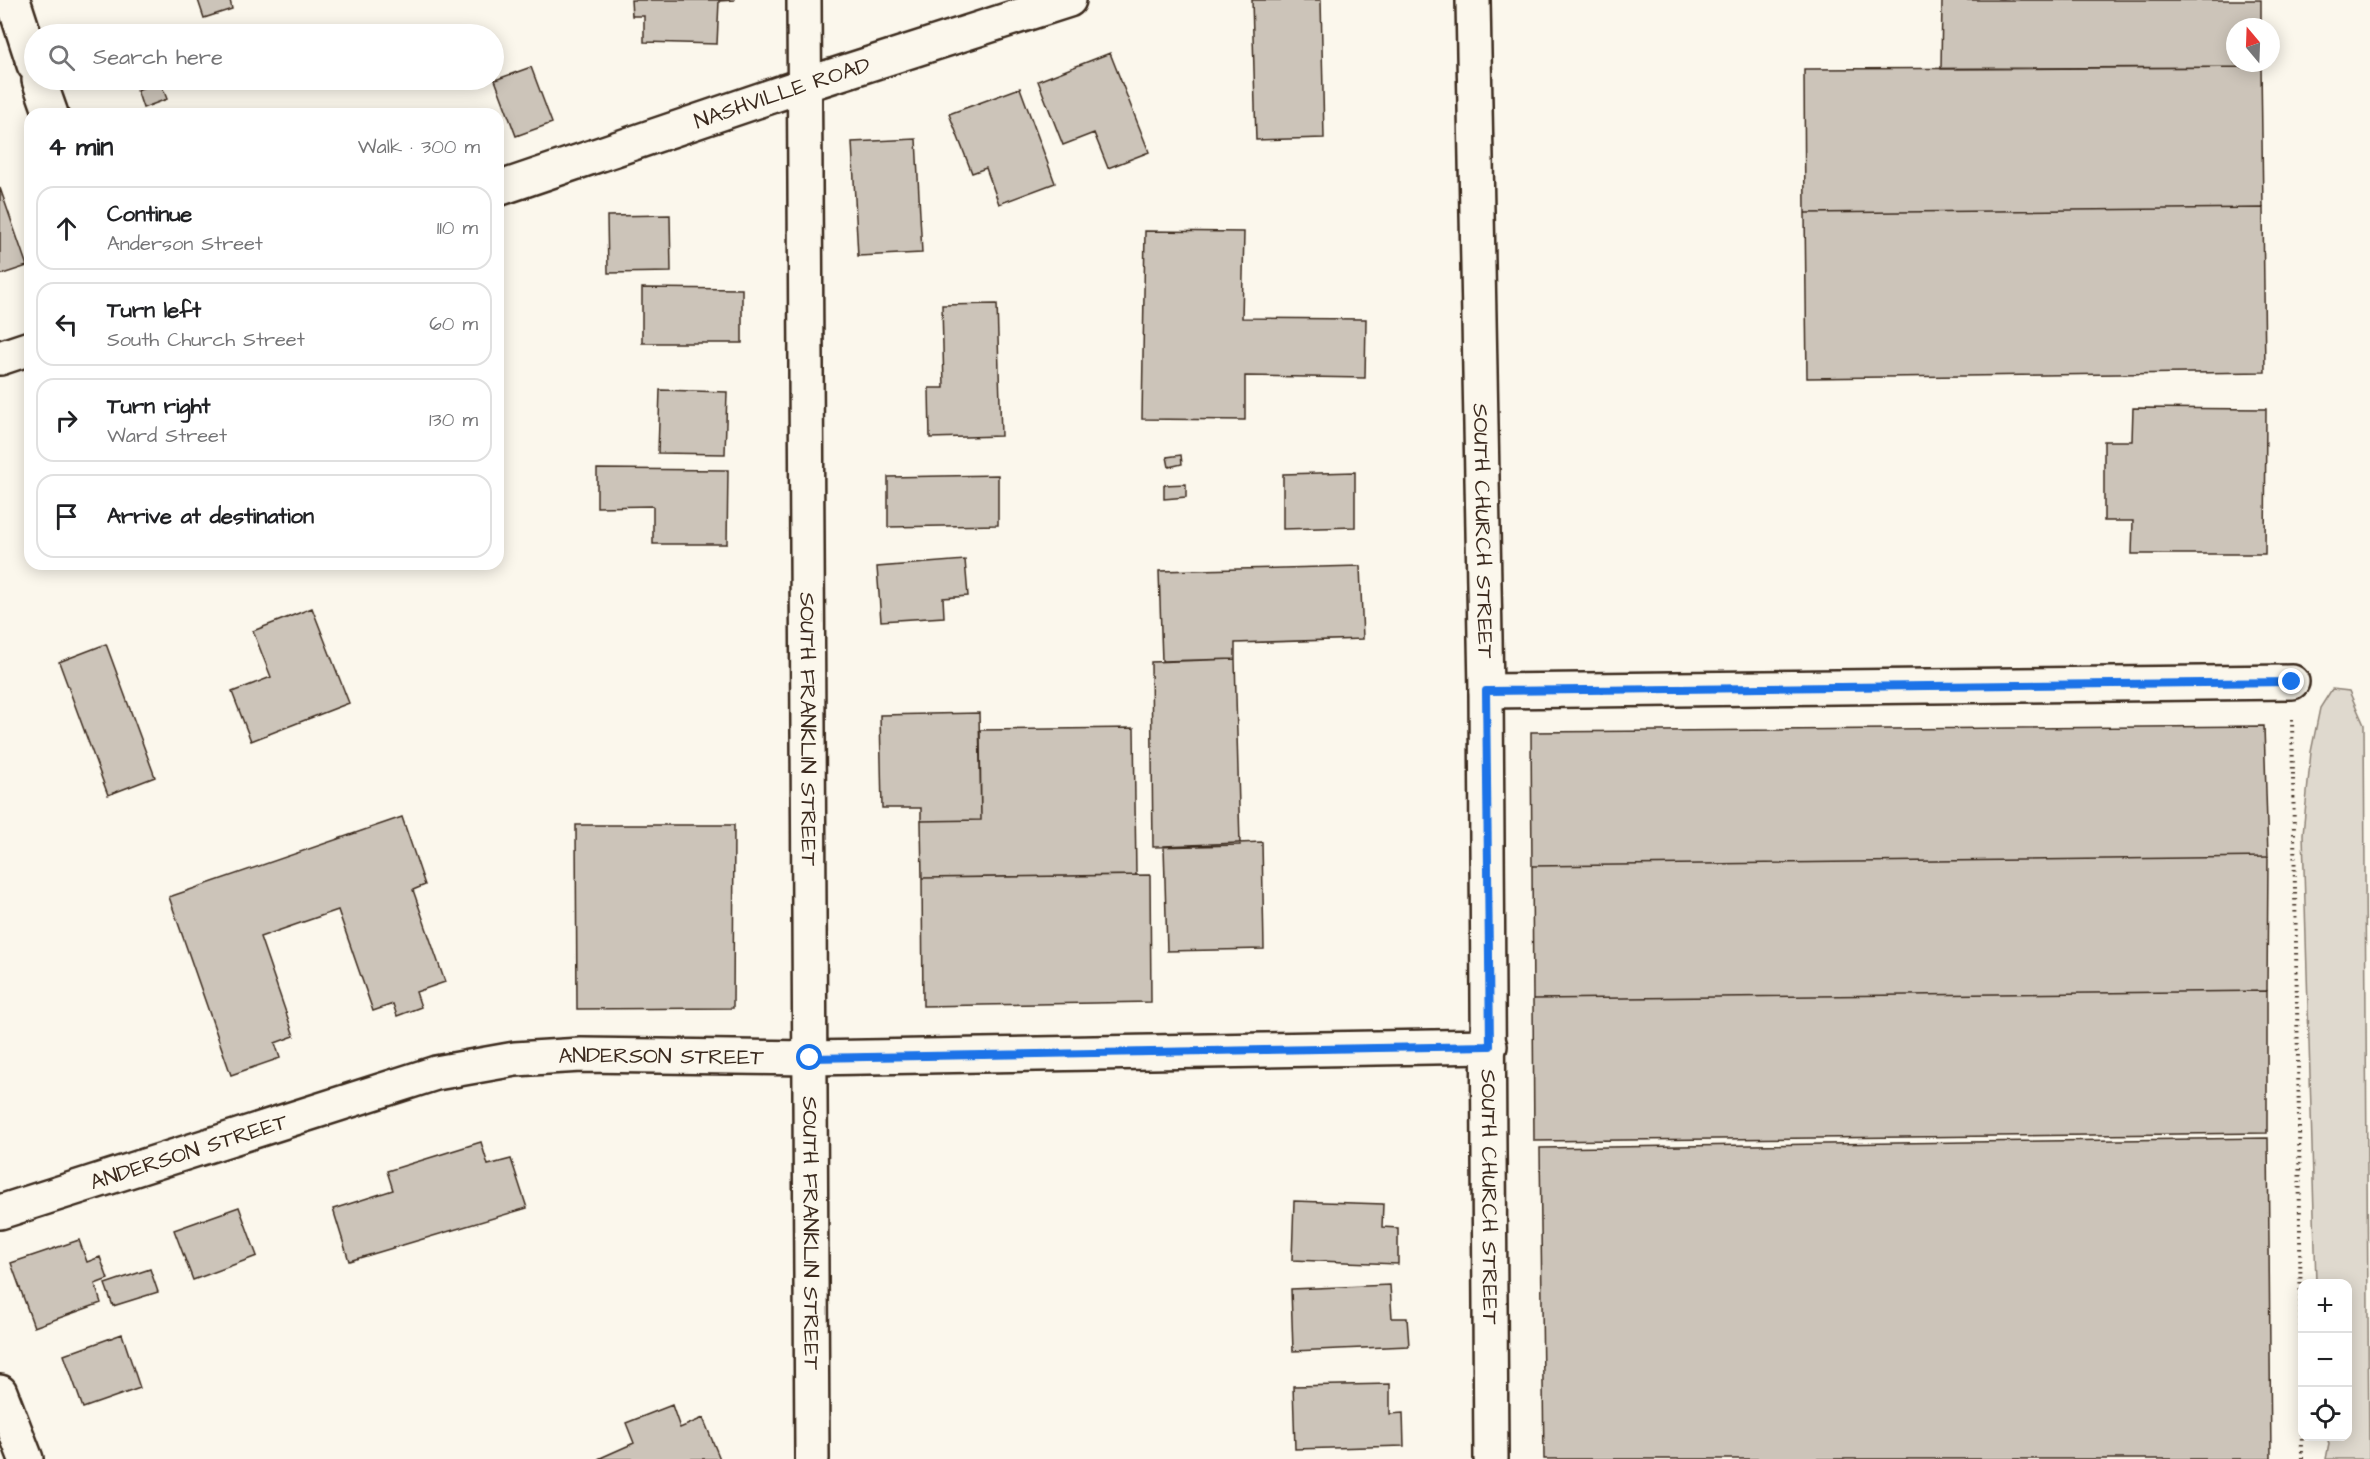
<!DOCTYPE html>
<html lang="en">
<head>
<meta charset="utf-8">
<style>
  :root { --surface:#fff; --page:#f2f2f2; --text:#202124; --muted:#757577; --line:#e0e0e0 }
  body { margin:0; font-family:"Architects Daughter",sans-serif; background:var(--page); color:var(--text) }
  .controls { position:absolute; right:18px; bottom:18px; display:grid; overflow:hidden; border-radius:12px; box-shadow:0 3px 15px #0003 }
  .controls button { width:54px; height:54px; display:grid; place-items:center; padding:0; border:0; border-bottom:2px solid var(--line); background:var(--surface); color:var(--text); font:30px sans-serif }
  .compass { position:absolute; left:2226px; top:18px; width:54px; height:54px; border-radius:50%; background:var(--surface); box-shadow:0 3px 15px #0003; rotate:341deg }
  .stop { position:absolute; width:18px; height:18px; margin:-14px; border:4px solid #1a73e8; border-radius:50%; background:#fff }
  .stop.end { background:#1a73e8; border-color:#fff; box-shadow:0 2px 6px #0008 }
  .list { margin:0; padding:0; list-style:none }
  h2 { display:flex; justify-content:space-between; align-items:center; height:78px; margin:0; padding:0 24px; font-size:26px }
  h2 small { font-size:20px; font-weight:400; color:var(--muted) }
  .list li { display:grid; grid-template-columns:39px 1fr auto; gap:18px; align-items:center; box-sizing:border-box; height:84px; margin:0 12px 12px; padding:0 12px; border:2px solid var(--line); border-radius:18px }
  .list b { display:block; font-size:22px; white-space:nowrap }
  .list p { margin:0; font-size:20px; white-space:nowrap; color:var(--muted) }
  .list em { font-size:20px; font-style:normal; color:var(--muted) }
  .icon { flex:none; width:33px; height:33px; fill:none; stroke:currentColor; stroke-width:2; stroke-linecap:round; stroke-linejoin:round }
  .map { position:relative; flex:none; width:2370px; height:1459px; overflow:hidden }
  .search { position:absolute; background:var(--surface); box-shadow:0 3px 15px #0003; left:24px; top:24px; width:480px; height:66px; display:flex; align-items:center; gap:15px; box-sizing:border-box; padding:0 21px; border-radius:33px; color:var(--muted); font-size:22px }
  .panel { position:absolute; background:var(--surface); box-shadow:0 3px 15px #0003; left:24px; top:108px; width:480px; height:462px; border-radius:18px }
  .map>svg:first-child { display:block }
</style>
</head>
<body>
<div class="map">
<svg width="2370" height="1459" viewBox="0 0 2370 1459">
  <rect width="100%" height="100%" fill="#fbf7ec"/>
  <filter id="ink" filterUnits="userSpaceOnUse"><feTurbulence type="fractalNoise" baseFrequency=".0167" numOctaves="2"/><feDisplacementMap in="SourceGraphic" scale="12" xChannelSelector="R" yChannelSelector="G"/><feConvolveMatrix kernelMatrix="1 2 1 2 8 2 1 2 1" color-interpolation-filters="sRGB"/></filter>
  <g filter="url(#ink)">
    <path fill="#dfd9ce" stroke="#8d8276" stroke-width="1.5" d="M2332,689L2349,691L2364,725L2369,1459H2326L2329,1444L2327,1437L2348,1436V1284L2316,1283L2303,834L2311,752L2320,708Z"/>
    <path fill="#ccc4b9" stroke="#3b2a1e" stroke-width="1.5" d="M198,0H230L232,9L204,18Z
      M631,0H735L719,1L717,44L644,42V16H632Z
      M1252,0H1321L1324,138L1256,140Z
      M1942,0H2261V27H2235V63H2261V67L1941,69Z
      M1110,53L1149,152L1108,168L1094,133L1063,145L1038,81Z
      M531,67L552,123L516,136L495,80Z
      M2261,67L2263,208L1805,213L1804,69Z
      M160,81L167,99L143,108L137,90Z
      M1020,88L1055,183L999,204L986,168L972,173L949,114Z
      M916,139L922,253L858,256L852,142Z
      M0,188L27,266L0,275Z
      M2263,208L2265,372L1807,378L1805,213Z
      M670,215L671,272L608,273L607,216Z
      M1145,231L1244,232L1242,318L1366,319L1365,378L1245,376V420L1142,419Z
      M642,288L742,289V343H642Z
      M997,304L1001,436L930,438L929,388H944L942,305Z
      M660,390L727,392L725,454L658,453Z
      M2133,408L2266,409L2265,554H2132L2133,521H2104V441H2132Z
      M1181,455L1182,464L1169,467L1167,457Z
      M597,469L728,470L727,544H653V506L597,507Z
      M1355,472V527L1283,529V474Z
      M998,475V525L888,527V477Z
      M1186,484V497L1164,499V485Z
      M965,560L968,596L943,598L944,617L881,621L877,567Z
      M1360,566L1363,639L1235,643V659L1162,661L1159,571Z
      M312,608L349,703L251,741L232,692L271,677L253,631Z
      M106,644L155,777L108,795L59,662Z
      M1235,659L1240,845L1153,847L1151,662Z
      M979,713L981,820L921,821V808H882L880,715Z
      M2264,726L2268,857L1532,866L1531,732Z
      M1134,728L1136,875L922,878L921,821L981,820L980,730Z
      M402,817L425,885L413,890L445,982L416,992L421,1007L397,1016L393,1004L373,1011L338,910L260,937L294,1036L275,1043L280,1058L231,1075L169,897Z
      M576,825H734L733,1008L577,1009Z
      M1262,842L1264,949L1167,951L1164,846Z
      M2268,857L2267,991L1533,999L1532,866Z
      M1150,875L1151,1002L923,1006L922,878Z
      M2267,991V1133L1534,1141L1533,999Z
      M2268,1138L2271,1459H1544L1540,1148Z
      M481,1142L488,1165L511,1159L527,1208L349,1261L333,1209L393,1190L387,1171Z
      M1294,1201L1383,1204L1382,1227L1398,1228V1264L1292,1260Z
      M239,1207L257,1256L193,1280L174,1230Z
      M79,1240L87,1262L100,1257L108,1279L95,1284L101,1303L34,1327L11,1263Z
      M150,1269L158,1292L113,1306L105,1284Z
      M1390,1285L1392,1318H1407L1409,1346L1293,1351L1291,1289Z
      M122,1334L140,1388L83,1408L64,1355Z
      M1390,1384V1414L1403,1413L1404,1446L1295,1449L1293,1386Z
      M672,1405L680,1428L703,1418L720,1459H598L634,1443L626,1423Z"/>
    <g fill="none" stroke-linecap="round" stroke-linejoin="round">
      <defs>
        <g id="minor">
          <path d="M13,0L34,65"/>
          <path id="s1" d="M804,0L812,1459"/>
          <path d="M39,80L51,114"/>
          <path d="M1486,691L2292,682"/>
          <path id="s2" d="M0,1212L436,1073L515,1059L581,1055L810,1058L1490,1046"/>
          <path d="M0,1392L26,1459"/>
        </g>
        <g id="secondary">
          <path id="s3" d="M498,189L804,85L1069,0"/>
          <path d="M0,358L30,348"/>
        </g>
        <g id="primary">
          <path id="s4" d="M1473,0L1486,691L1491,1459"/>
        </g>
      </defs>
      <use href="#minor" stroke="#3b2a1e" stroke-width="38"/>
      <use href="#secondary" stroke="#3b2a1e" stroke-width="38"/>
      <use href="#primary" stroke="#3b2a1e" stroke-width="38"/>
      <path stroke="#3b2a1e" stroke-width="4" stroke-dasharray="1.5 4.5" stroke-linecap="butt" d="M2292,719L2299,1119L2302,1459"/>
      <use href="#minor" stroke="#fbf7ec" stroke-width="33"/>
      <use href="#secondary" stroke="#fbf7ec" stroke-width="33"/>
      <use href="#primary" stroke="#fbf7ec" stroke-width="33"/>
    </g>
  </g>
  <g fill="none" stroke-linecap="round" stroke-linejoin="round" filter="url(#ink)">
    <path stroke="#1a73e8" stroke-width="8" d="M810,1058L1490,1046L1486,691L2292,682"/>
  </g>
  <g text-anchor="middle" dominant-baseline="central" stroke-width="5" stroke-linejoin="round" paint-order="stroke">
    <g font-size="22" fill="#3b2a1e" stroke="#fbf7ec">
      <text stroke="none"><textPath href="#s3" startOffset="300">NASHVILLE ROAD</textPath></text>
      <text stroke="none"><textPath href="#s4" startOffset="531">SOUTH CHURCH STREET</textPath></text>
      <text stroke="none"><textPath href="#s1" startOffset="729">SOUTH FRANKLIN STREET</textPath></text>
      <text stroke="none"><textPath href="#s2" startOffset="684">ANDERSON STREET</textPath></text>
      <text stroke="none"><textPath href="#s2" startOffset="198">ANDERSON STREET</textPath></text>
      <text stroke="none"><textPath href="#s4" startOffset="1197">SOUTH CHURCH STREET</textPath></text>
      <text stroke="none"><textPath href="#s1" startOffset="1233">SOUTH FRANKLIN STREET</textPath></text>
    </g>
  </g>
</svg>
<div class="controls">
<button>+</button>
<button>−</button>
<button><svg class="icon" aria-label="locate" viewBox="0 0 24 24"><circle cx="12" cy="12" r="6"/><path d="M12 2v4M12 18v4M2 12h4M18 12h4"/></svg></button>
</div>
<svg class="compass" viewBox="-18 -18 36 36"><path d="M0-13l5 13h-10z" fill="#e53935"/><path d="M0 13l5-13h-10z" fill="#757577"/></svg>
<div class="stop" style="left:810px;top:1058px"></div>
<div class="stop end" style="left:2292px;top:682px"></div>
<div class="search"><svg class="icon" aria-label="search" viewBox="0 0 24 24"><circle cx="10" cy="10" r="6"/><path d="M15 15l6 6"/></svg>Search here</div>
<section class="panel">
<h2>4 min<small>Walk · 300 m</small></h2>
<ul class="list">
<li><svg class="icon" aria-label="ahead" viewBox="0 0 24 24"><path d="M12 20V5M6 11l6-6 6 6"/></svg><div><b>Continue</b><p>Anderson Street</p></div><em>110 m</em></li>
<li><svg class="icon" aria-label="left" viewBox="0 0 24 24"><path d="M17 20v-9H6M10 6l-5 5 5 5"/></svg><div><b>Turn left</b><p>South Church Street</p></div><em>60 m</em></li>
<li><svg class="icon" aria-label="right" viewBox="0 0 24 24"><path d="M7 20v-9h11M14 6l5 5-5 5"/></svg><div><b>Turn right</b><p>Ward Street</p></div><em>130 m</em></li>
<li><svg class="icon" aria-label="arrive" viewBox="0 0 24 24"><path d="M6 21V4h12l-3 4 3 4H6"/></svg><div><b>Arrive at destination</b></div></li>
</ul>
</section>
</div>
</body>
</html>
